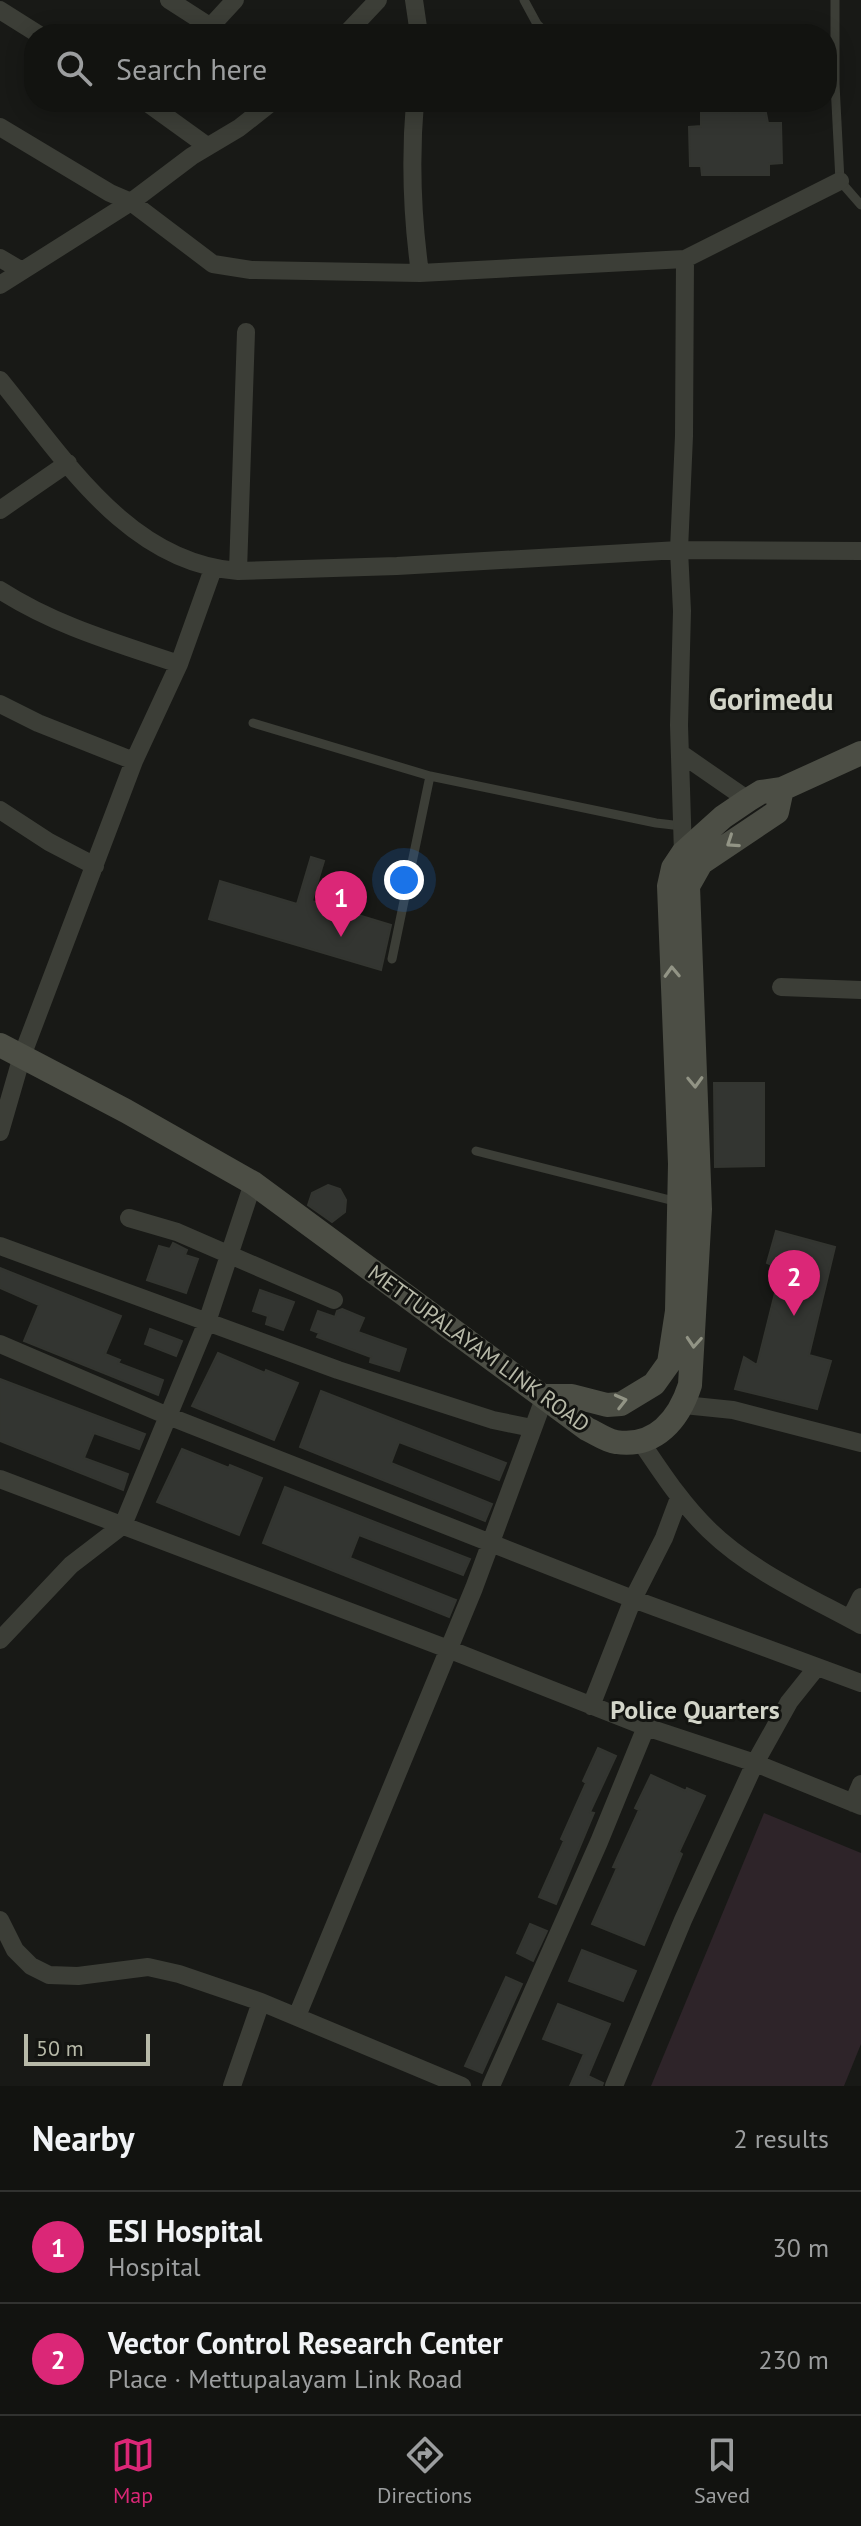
<!DOCTYPE html>
<html lang="en">
<head>
<meta charset="utf-8">
<style>
  :root { --surface:#121310; --page:#1f201e; --text:#f1f3f6; --muted:#9c9e9f; --line:#313230; --accent:#db2777 }
  body { margin:0; font-family:"PT Sans",sans-serif; background:var(--page); color:var(--text) }
  .scale { position:absolute; left:24px; bottom:20px; width:126px; box-sizing:border-box; padding-left:8px; border:4px solid #b7b9a8; border-top:0; font-size:22px; line-height:28px; white-space:nowrap; color:#b7b9a8; -webkit-text-stroke:6px #131411; paint-order:stroke }
  .you { position:absolute; left:404px; top:880px; width:28px; height:28px; margin:-20px; border:6px solid #fff; border-radius:50%; background:#1a73e8; box-shadow:0 0 0 12px #1a73e833 }
  .badge { display:grid; place-items:center; width:52px; height:52px; border-radius:50%; background:var(--accent); color:#fff; font-size:26px; font-weight:700 }
  .pin { position:absolute; translate:-50% -66px; filter:drop-shadow(0 2px 4px #0008) }
  .pin::after { content:''; position:absolute; top:42px; width:28px; height:24px; background:inherit; clip-path:polygon(0 0,100% 0,50% 100%) }
  .list { margin:0; padding:0; list-style:none }
  h2 { display:flex; justify-content:space-between; align-items:center; height:104px; margin:0; padding:0 32px; font-size:34px }
  h2 small { font-size:26px; font-weight:400; color:var(--muted) }
  .list li { display:grid; grid-template-columns:52px 1fr auto; gap:24px; align-items:center; box-sizing:border-box; height:112px; padding:0 32px; border-top:2px solid var(--line) }
  .list b { display:block; font-size:30px; white-space:nowrap }
  .list p { margin:0; font-size:26px; white-space:nowrap; color:var(--muted) }
  .list em { font-size:26px; font-style:normal; color:var(--muted) }
  .icon { flex:none; width:44px; height:44px; fill:none; stroke:currentColor; stroke-width:2; stroke-linecap:round; stroke-linejoin:round }
  .map { position:relative; flex:none; width:861px; height:2086px; overflow:hidden }
  .search { position:absolute; background:var(--surface); box-shadow:0 4px 20px #0003; left:24px; right:24px; top:24px; height:88px; display:flex; align-items:center; gap:20px; box-sizing:border-box; padding:0 28px; border-radius:32px; color:var(--muted); font-size:30px }
  .sheet { height:328px; background:var(--surface) }
  nav { display:flex; justify-content:space-around; align-items:center; box-sizing:border-box; height:112px; border-top:2px solid var(--line); background:var(--surface); font-size:22px; color:var(--muted) }
  nav a { display:grid; justify-items:center; gap:4px }
  nav .on { color:var(--accent) }
  .map>svg:first-child { display:block }
</style>
</head>
<body>
<div class="map">
<svg width="861" height="2086" viewBox="0 0 861 2086">
  <rect width="100%" height="100%" fill="#181916"/>
  <path fill="#2e2429" d="M764,1813L861,1853V2044L844,2086H651Z"/>
  <path fill="#333531" stroke="#333530" stroke-width="2" d="M701,112L766,113L768,123H781L782,163L769,164V175H702L701,166H690L689,127L701,126Z
    M311,857L324,861L312,901L391,925L381,970L209,919L220,881L297,904Z
    M714,1083H764V1166L715,1167Z
    M328,1185L340,1189L346,1200L345,1212L332,1222L308,1205L312,1193Z
    M776,1231L835,1247L809,1355L831,1361L817,1409L735,1389L744,1357L757,1365L781,1269L767,1263Z
    M173,1243L187,1250L185,1255L198,1259L186,1293L147,1280L159,1246L170,1249Z
    M0,1268L121,1316L105,1354L120,1360L118,1363L163,1380L158,1395L24,1341L39,1305L0,1288Z
    M260,1290L294,1302L283,1330L266,1324L268,1316L253,1311Z
    M342,1309L364,1318L358,1332L406,1349L399,1371L370,1362L371,1357L317,1337L319,1333L311,1330L318,1311L335,1317L337,1311Z
    M150,1329L182,1341L176,1356L145,1344Z
    M218,1353L265,1373L266,1370L298,1383L274,1440L192,1406Z
    M0,1379L145,1434L139,1449L94,1433L84,1458L128,1474L123,1490L0,1441Z
    M321,1391L506,1463L499,1480L399,1442L391,1463L492,1504L485,1521L300,1447Z
    M182,1449L229,1468L230,1465L262,1478L239,1535L157,1502Z
    M285,1487L470,1559L463,1575L359,1535L350,1558L456,1600L449,1617L263,1543Z
    M598,1748L616,1756L590,1812L594,1813L556,1904L539,1897L564,1841L561,1839L586,1783L583,1781Z
    M651,1775L686,1791L687,1788L705,1796L679,1852L682,1854L644,1945L592,1924L617,1868L613,1867L639,1810L635,1808Z
    M530,1924L547,1931L533,1961L517,1953Z
    M582,1950L636,1971L623,2001L569,1981Z
    M506,1977L522,1984L482,2073L465,2066Z
    M558,2004L610,2024L588,2076L603,2083L602,2086H570L584,2054L543,2039Z"/>
  <g fill="none" stroke-linecap="round" stroke-linejoin="round">
    <path stroke="#3c3e37" stroke-width="9" d="M524,0L537,24L547,34
      M835,0V84L840,181L861,205
      M253,723L430,776L656,823L682,826
      M392,959L430,776
      M476,1151L678,1202"/>
    <path stroke="#3c3e37" stroke-width="18" d="M169,0L222,34
      M414,0L419,34
      M0,10L38,34
      M211,26L235,0
      M346,34L378,0
      M146,102L207,146
      M415,102C410,160 412,215 420,273
      M0,127L110,193L131,202L213,264L251,270L420,273L685,259L840,181
      M0,258L22,271
      M0,285L131,202L192,156L239,128L272,102
      M0,380C64,458 128,563 238,571L397,566L679,550L861,551
      M0,510L68,463
      M238,571L246,332
      M0,590C56,626 117,643 179,664
      M0,704L38,723L134,761
      M680,753L748,800
      M0,810L49,842L95,866
      M683,853L679,725L682,611L679,550L684,436L685,259
      M781,987L861,990
      M0,1132L22,1056L134,761L179,664L213,569
      M129,1218L177,1232L334,1300
      M0,1246L338,1370L493,1420L532,1428
      M0,1344L168,1416L633,1599L861,1683
      M684,1405L733,1410L861,1443
      M641,1442C662,1473 682,1504 709,1530C751,1571 810,1597 861,1625
      M0,1479L448,1649L646,1727L755,1763L861,1806
      M850,1619L861,1597
      M0,1640L71,1565L123,1525L207,1322L253,1183
      M591,1706L633,1599L664,1538L679,1498
      M853,1803L861,1784
      M0,1920L15,1950L31,1966L49,1975L78,1976L148,1967L179,1974L261,2002L462,2086
      M297,2016L474,1588L545,1396
      M232,2086L261,2002
      M491,2086L599,1842L646,1727
      M614,2086L683,1920L755,1763L789,1702L817,1667"/>
    <path stroke="#4c4e45" stroke-width="24" d="M0,1045L126,1111L253,1183L587,1429C596,1433 607,1441 616,1442C656,1448 679,1419 690,1385L700,1209L688,886L701,863L777,812L782,789
      M545,1396H572L607,1405L621,1404L654,1384L669,1363L677,1311L680,1164L669,886L673,868L683,853L723,817L748,800L761,792L782,789L861,753"/>
  </g>
  <defs><path id="oneway-chevron" d="M-2-3.5L2.5 0L-2 3.5" fill="none" stroke-width="1.6" stroke-linecap="round" stroke-linejoin="round" transform="scale(2)"/></defs>
  <g stroke="#929485">
    <use href="#oneway-chevron" transform="translate(732 842) rotate(146)"/>
    <use href="#oneway-chevron" transform="translate(672 972) rotate(-92)"/>
    <use href="#oneway-chevron" transform="translate(695 1082) rotate(88)"/>
    <use href="#oneway-chevron" transform="translate(694 1342) rotate(94)"/>
    <use href="#oneway-chevron" transform="translate(621 1401) rotate(-14)"/>
  </g>
  <g text-anchor="middle" dominant-baseline="central" stroke-width="6" stroke-linejoin="round" paint-order="stroke">
    <g font-size="22" fill="#b7b9a8" stroke="#131411">
      <text transform="translate(479 1348) rotate(36)">METTUPALAYAM LINK ROAD</text>
    </g>
    <g font-size="26" font-weight="bold" fill="#d3d5c9" stroke="#131411">
      <text x="695" y="1709">Police Quarters</text>
    </g>
    <g font-size="30" font-weight="bold" fill="#d3d5c9" stroke="#131411">
      <text x="771" y="698">Gorimedu</text>
    </g>
  </g>
</svg>
<div class="scale">50 m</div>
<div class="you"></div>
<div class="pin badge" style="left:341px;top:937px">1</div>
<div class="pin badge" style="left:794px;top:1316px">2</div>
<div class="search"><svg class="icon" aria-label="search" viewBox="0 0 24 24"><circle cx="10" cy="10" r="6"/><path d="M15 15l6 6"/></svg>Search here</div>
</div>
<section class="sheet">
<h2>Nearby<small>2 results</small></h2>
<ul class="list">
<li><span class="badge">1</span><div><b>ESI Hospital</b><p>Hospital</p></div><em>30 m</em></li>
<li><span class="badge">2</span><div><b>Vector Control Research Center</b><p>Place · Mettupalayam Link Road</p></div><em>230 m</em></li>
</ul>
</section>
<nav>
<a class="on"><svg class="icon" aria-label="map" viewBox="0 0 24 24"><path d="M3 6l6-2 6 2 6-2v14l-6 2-6-2-6 2zM9 4v14M15 6v14"/></svg>Map</a>
<a><svg class="icon" aria-label="directions" viewBox="0 0 24 24"><path d="M12 3l9 9-9 9-9-9zM9 14v-3h6M13 9l2 2-2 2"/></svg>Directions</a>
<a><svg class="icon" aria-label="saved" viewBox="0 0 24 24"><path d="M7 4h10v16l-5-4-5 4z"/></svg>Saved</a>
</nav>
</body>
</html>
